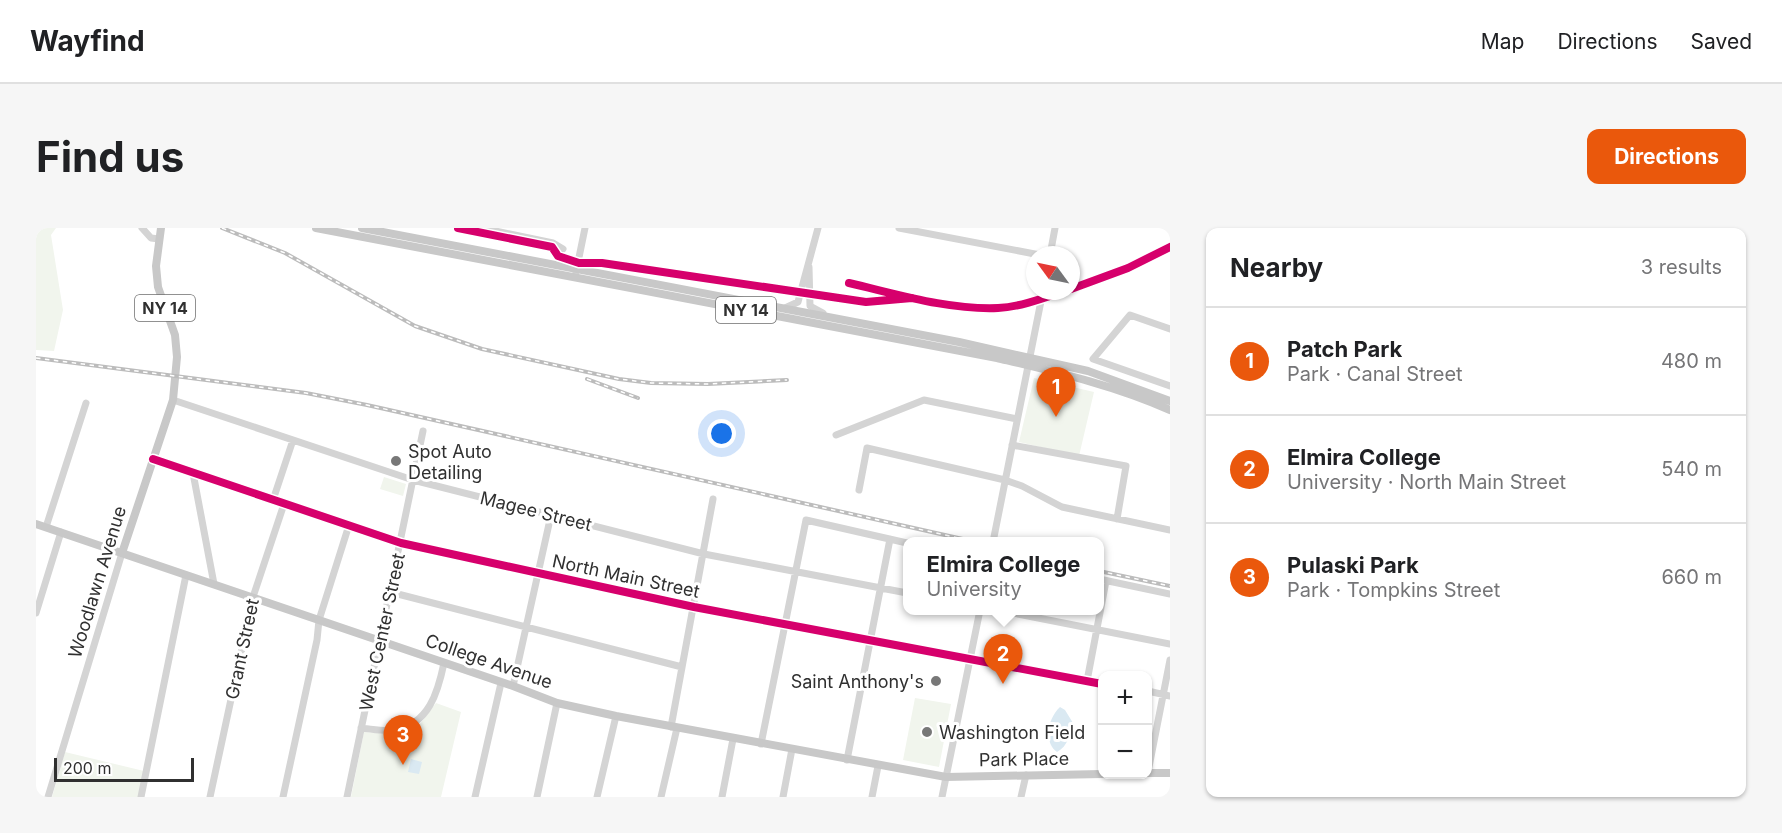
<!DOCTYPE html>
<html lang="en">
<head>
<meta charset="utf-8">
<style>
  :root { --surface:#fff; --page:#f6f6f6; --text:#202124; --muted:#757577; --line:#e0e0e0; --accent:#ea580c }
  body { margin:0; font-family:Inter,sans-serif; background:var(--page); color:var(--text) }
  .controls { position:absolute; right:18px; bottom:18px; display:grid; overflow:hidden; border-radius:12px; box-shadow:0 2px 4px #0004 }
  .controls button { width:54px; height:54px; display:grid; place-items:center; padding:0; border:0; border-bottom:2px solid var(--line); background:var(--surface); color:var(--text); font:30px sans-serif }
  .compass { position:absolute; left:990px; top:18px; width:54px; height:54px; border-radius:50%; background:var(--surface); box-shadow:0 2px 4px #0004; rotate:303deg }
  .scale { position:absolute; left:18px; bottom:15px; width:140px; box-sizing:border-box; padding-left:6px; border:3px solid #303030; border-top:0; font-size:16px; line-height:21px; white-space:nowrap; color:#303030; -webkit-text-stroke:4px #fff; paint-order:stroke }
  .you { position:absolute; left:686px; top:206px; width:21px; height:21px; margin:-15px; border:4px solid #fff; border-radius:50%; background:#1a73e8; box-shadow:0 0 0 9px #1a73e833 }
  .badge { display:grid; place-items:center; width:39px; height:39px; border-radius:50%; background:var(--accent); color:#fff; font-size:20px; font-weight:700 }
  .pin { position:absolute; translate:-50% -50px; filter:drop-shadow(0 2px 3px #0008) }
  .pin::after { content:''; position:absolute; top:32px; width:21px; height:18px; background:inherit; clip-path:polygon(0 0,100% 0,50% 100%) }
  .popup { position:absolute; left:867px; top:309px; width:201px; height:78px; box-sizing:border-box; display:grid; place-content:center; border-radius:12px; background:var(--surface); filter:drop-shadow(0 2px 4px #0005); font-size:20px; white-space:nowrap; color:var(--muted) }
  .popup b { font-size:22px; color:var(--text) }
  .popup::after { content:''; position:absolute; left:50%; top:100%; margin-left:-12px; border:12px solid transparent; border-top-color:var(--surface) }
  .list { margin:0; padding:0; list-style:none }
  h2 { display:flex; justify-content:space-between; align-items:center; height:78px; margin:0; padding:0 24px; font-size:26px }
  h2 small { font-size:20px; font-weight:400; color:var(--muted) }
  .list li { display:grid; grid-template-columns:39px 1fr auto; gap:18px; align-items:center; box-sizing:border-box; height:108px; padding:0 24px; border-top:2px solid var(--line) }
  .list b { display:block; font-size:22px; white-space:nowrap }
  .list p { margin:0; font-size:20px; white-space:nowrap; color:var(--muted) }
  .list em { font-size:20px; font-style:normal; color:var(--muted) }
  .map { position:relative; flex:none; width:1134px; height:569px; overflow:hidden; border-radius:12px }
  header { display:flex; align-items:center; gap:36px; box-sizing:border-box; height:84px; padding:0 30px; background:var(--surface); border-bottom:2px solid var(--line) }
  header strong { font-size:28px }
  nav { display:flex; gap:33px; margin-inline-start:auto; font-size:21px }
  .intro { display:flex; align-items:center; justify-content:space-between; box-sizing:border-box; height:144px; padding:0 36px }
  h1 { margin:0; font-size:42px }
  .button { padding:15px 27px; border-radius:12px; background:var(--accent); color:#fff; font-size:21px; font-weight:700 }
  main { display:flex; gap:36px; padding:0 36px }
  aside { flex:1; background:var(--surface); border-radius:12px; box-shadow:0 2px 4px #0004 }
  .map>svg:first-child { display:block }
</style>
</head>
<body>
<header>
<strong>Wayfind</strong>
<nav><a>Map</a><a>Directions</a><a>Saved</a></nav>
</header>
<div class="intro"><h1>Find us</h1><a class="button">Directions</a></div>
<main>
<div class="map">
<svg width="1134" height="569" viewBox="0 0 1134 569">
  <rect width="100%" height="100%" fill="#fff"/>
  <path fill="#f1f5ed" d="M0,0H20L15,7L27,82L18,123L0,122Z
    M998,150L1058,164L1043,228L983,214Z
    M348,249L370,256L367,268L344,261Z
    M879,470L915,476L903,539L867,532Z
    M400,475L425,484L405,569H315L328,504L356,506L384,496Z
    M29,524L108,543L102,569H16Z"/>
  <path fill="#dae9f2" d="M1024,479L1029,482L1037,495C1034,507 1032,518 1021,524C1007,514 1012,490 1024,479Z
    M375,531L386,534L383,546L372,544Z"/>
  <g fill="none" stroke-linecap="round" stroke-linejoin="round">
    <path stroke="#d4d4d4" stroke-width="7" d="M106,0L115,10L123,11
      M445,0L517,15L527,21
      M863,0L1004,27
      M1014,27L1019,0
      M773,39L774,78L787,85
      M540,44L549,0
      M749,80L762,74L782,0
      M1134,101L1094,87L1057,131L1134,158
      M137,172L377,252L668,326L871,365
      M800,207L888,172L981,191
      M976,217L1090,238L1081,291
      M117,231L365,315L658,379L1066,456
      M157,245L178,356
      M823,262L831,220L969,252L986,258L1026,279L1134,302
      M237,272L257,212
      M10,299L50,175
      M957,314L1007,63
      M1063,351L1134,366
      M354,364L646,439
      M962,382L1134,416
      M0,385L25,304
      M1051,453L1070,353
      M477,458L515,287
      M1112,463L1134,468
      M635,499L677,271
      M325,500C336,501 349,504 359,502C393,496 402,464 408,435
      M725,516L770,292L871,315
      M811,532L854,311
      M1112,544L1134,432
      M12,569L86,325
      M105,569L150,347
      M174,569L217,369L248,276
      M247,569L281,412L283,392L313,297
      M311,569L387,203
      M439,569L465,455
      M501,569L521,475
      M561,569L580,488
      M625,569L641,500
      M686,569L697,511
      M747,569L756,521
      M836,569L842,538
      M906,569L944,382
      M985,569L990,547"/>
    <path stroke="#c8c8c8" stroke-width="8" d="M280,0L961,130C1020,144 1078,157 1134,182
      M326,0L923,114L1052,143L1134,173
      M0,296L477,458L521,475L580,488L910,549L1066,546
      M86,325L137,172L141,129L139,107L122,59L120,38L125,0
      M1112,545H1134"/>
    <defs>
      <path id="rail" d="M186,0L249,25L379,98L446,121L583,151L615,155L672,156L751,152
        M0,130L270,165L331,177L940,314
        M551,151L602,170
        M1063,343L1134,358"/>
    </defs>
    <use href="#rail" stroke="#bcbcbc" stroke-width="4"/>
    <use href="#rail" stroke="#fff" stroke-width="1.5" stroke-dasharray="4.5" stroke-linecap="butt"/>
    <defs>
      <path id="cycleway" d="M422,0L516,19L522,28L543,35H566L830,74L876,70
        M813,55C861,66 912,82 962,80C984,79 1008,70 1029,63
        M1035,61L1092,40L1134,19
        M117,231L365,315L658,379L1066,456"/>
    </defs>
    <use href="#cycleway" stroke="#fff" stroke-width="11"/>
    <use href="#cycleway" stroke="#d6006c" stroke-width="8"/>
  </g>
  <g fill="#787878" stroke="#fff" stroke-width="2">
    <circle cx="360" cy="233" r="6"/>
    <circle cx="900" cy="453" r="6"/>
    <circle cx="891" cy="504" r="6"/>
  </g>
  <g text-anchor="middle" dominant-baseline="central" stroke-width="6" stroke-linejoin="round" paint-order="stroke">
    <g fill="#fff" stroke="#6e6e6e" stroke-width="1.5">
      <rect x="99" y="67" width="60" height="26" rx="4.5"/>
      <rect x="680" y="69" width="60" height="26" rx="4.5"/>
    </g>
    <g font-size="16" font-weight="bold" fill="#303030">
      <text x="129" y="80">NY 14</text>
      <text x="710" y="82">NY 14</text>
    </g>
    <g font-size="18" fill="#303030" stroke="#fff" text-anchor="start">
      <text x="372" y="223">Spot Auto<tspan x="372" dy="21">Detailing</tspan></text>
      <text x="888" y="453" text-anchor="end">Saint Anthony's</text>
      <text x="903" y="504">Washington Field</text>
    </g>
    <g font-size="18" fill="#303030" stroke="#fff">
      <text transform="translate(500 283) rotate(14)">Magee Street</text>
      <text transform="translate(590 348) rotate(12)">North Main Street</text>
      <text transform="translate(61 354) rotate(-73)">Woodlawn Avenue</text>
      <text transform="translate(346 404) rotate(-78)">West Center Street</text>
      <text transform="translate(206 421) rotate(-78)">Grant Street</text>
      <text transform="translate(453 433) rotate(19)">College Avenue</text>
      <text transform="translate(988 531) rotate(-1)">Park Place</text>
    </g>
  </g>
</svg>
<div class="controls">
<button>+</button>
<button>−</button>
</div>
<svg class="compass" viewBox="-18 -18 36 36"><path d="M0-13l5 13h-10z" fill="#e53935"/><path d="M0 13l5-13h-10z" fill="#757577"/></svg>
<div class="scale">200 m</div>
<div class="you"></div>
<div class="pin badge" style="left:1020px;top:189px">1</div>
<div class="pin badge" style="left:967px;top:456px">2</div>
<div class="popup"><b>Elmira College</b>University</div>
<div class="pin badge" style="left:367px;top:537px">3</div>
</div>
<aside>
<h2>Nearby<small>3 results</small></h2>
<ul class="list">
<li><span class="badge">1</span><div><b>Patch Park</b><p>Park · Canal Street</p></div><em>480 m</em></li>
<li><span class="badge">2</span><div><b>Elmira College</b><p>University · North Main Street</p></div><em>540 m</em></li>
<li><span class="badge">3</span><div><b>Pulaski Park</b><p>Park · Tompkins Street</p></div><em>660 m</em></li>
</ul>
</aside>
</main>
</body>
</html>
